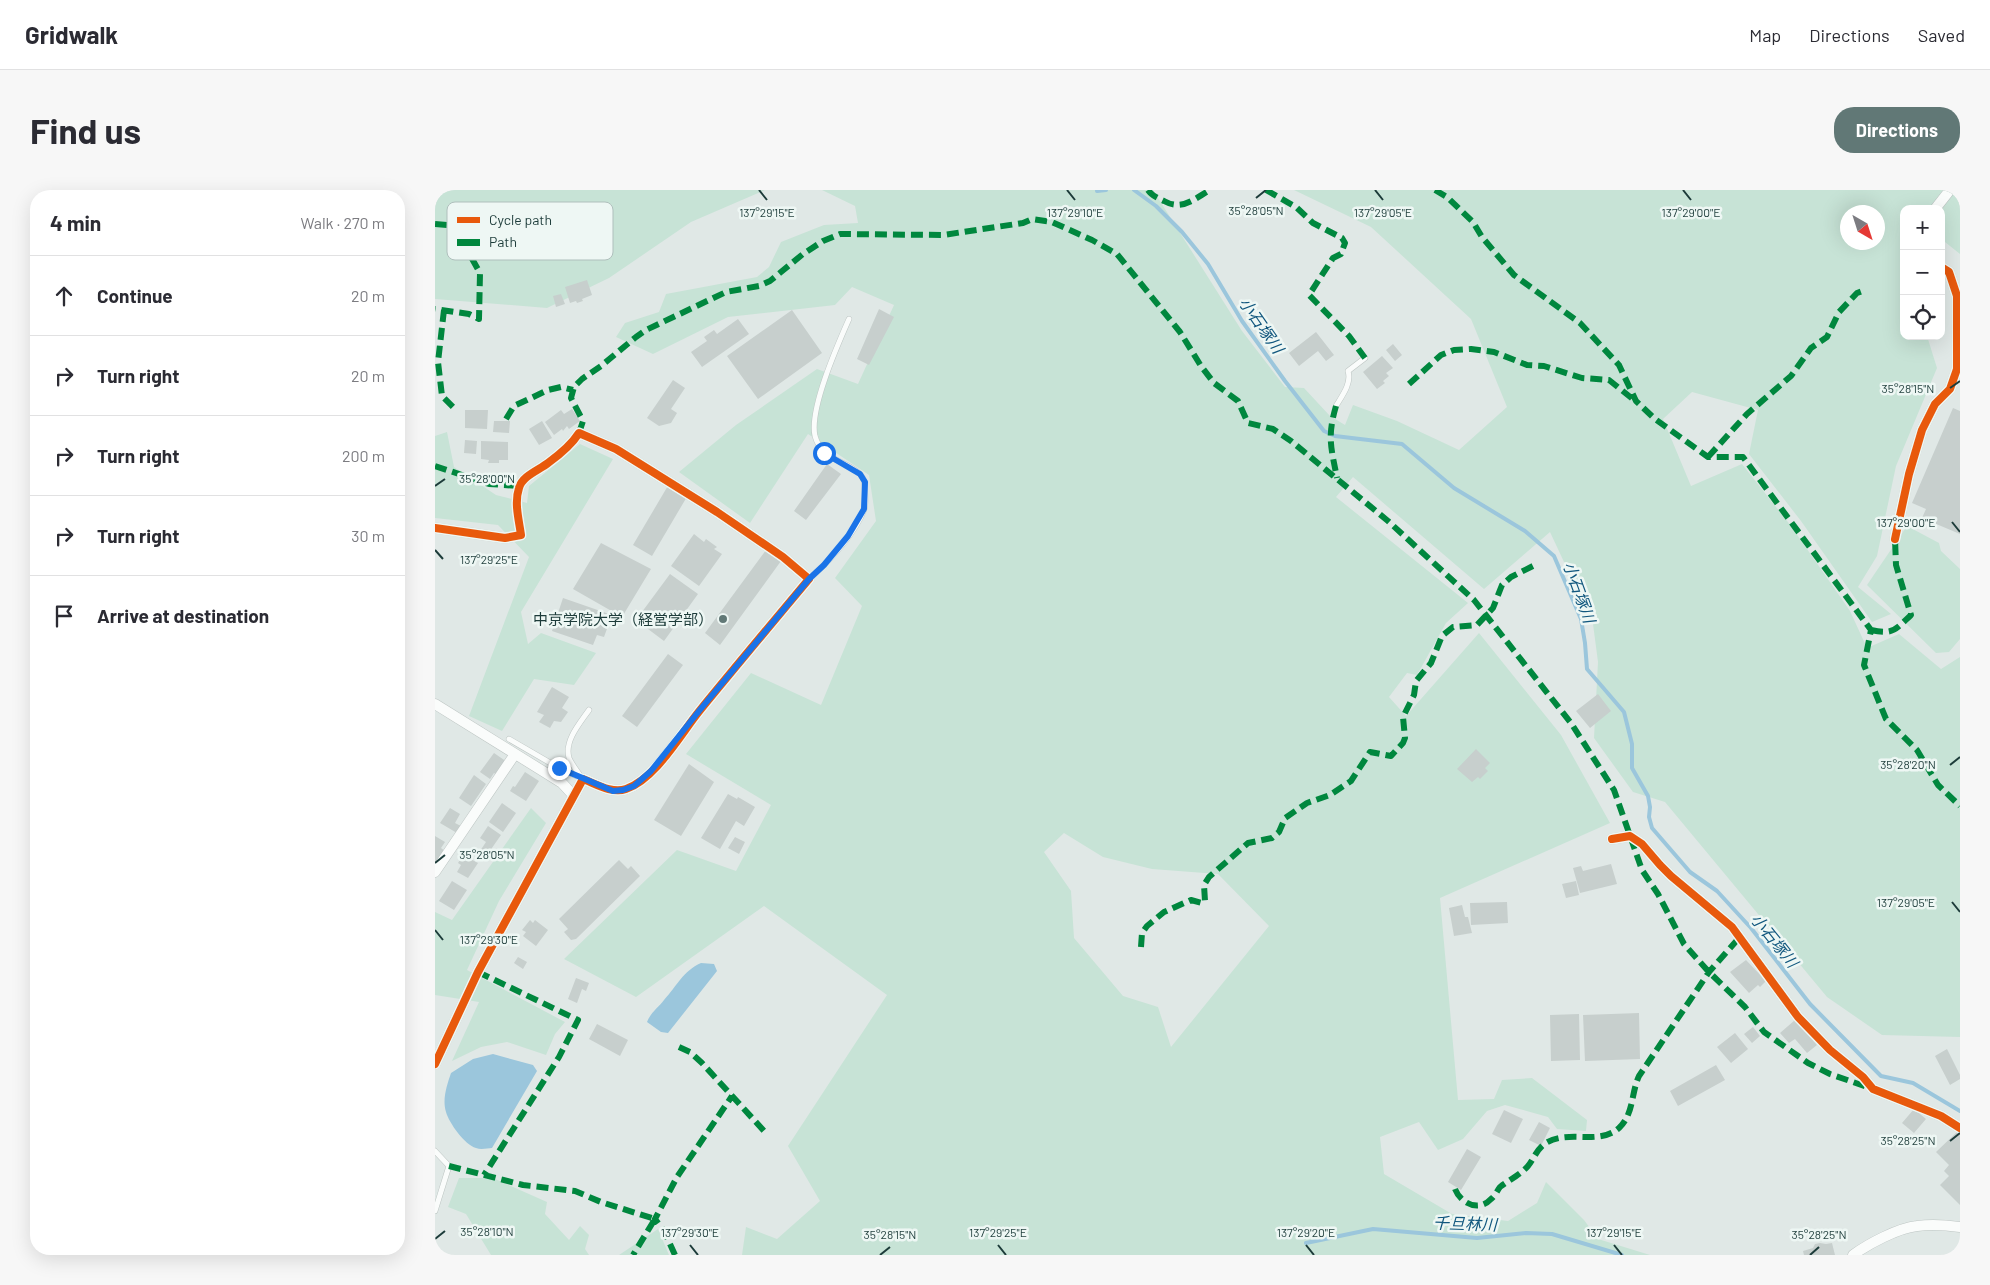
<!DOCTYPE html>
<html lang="en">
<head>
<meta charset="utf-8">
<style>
  :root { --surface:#fff; --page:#f7f7f7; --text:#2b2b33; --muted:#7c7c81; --line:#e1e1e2; --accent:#617876 }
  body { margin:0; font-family:Barlow,"Noto Sans JP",sans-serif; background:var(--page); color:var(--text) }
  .controls { position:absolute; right:15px; top:15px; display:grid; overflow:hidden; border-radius:10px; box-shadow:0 5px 20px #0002 }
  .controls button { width:45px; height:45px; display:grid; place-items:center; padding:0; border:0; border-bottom:1px solid var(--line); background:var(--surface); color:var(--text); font:25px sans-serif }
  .compass { position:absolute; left:1405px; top:15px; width:45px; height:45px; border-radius:50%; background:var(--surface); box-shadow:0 5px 20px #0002; rotate:141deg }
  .stop { position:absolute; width:15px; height:15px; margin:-11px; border:4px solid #1a73e8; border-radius:50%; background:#fff }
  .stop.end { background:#1a73e8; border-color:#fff; box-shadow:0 1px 5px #0008 }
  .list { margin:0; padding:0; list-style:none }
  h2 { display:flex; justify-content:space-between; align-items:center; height:65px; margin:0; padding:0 20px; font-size:21px }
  h2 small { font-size:16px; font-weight:400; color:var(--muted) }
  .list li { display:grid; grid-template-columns:32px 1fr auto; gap:15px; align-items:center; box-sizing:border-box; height:80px; padding:0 20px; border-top:1px solid var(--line) }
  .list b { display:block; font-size:19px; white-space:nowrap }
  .list em { font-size:16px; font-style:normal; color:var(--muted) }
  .icon { flex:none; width:28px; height:28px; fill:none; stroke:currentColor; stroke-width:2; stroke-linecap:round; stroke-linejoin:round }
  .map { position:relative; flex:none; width:1525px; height:1065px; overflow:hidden; border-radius:20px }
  header { display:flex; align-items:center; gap:30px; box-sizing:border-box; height:70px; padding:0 25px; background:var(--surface); border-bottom:1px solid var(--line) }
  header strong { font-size:24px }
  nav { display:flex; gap:28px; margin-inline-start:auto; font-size:18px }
  .intro { display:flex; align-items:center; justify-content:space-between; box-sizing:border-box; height:120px; padding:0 30px }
  h1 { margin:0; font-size:35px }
  .button { padding:12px 22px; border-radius:20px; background:var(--accent); color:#fff; font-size:18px; font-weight:700 }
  main { display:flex; gap:30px; padding:0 30px }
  aside { flex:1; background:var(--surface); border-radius:20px; box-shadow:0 5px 20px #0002 }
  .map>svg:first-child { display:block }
</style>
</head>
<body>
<header>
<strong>Gridwalk</strong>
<nav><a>Map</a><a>Directions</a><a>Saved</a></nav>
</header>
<div class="intro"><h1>Find us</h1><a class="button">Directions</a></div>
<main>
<aside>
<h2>4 min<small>Walk · 270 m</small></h2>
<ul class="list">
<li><svg class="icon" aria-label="ahead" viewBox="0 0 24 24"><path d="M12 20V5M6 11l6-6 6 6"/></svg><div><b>Continue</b></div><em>20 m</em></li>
<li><svg class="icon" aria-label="right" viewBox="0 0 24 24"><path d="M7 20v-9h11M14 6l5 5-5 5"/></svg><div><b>Turn right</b></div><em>20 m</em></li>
<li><svg class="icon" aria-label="right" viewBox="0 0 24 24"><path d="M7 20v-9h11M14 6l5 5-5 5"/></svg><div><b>Turn right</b></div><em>200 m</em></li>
<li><svg class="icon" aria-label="right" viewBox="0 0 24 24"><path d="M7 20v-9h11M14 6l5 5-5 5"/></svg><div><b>Turn right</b></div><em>30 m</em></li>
<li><svg class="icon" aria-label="arrive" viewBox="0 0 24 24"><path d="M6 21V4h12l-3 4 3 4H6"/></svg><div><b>Arrive at destination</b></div></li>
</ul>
</aside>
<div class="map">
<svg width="1525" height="1065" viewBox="0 0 1525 1065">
  <rect width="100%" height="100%" fill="#e0e8e6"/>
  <path fill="#c7e3d6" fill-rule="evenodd" d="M0,0H330L256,32L174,88L112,118L0,109Z
    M387,0H718L807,141L850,197L869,198L895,226L910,235L918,215L962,231L1024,260L1072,217L1036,129L936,37L859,0H1525V64L1510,52L1506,51V19H1469V146H1492L1502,178L1461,276L1442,366L1423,397L1456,424L1437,432L1366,331L1314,264L1323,220L1257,202L1228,229L1256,296L1307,274L1356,336L1415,421L1432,458L1464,444L1506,479L1525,467V847L1447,845L1392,807L1230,612L1198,602L1159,548L1163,472L1158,434L1115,342L1049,399L918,287L901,307L1033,413L1011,433L982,485L972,483L954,507L971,526L1044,443L1126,545L1175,633L1005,708L1023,910L1059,909L1067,890L1097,888L1152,930L1151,941L1122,939L1113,927L1070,915L1052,921L1028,949L1003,960L984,932L945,947L949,984L1017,1024L1073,1031L1102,1013L1111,992L1149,1030L1163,1049L1215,1065H307L311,1037L342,1049L385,1011L353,956L452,805L329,716L201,807L129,769L242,660L301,681L336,615L251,564L316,483L386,515L427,416L400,388L441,331L434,285L373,244L315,333L244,282L301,235L382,179L423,194L459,115L417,97L400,115L293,127L218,164L181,147L190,133L224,122L231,104L322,87L334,77L346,52L389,35L423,33L420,16ZM1412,22H1442V52H1412ZM629,643L668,667L717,679L783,684L834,736L736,857L723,817L688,806L639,748L636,701L609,662Z
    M12,242L19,277L61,305L92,313L94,296L145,254L178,269L86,422L93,454L106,443L161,463L139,495L99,489L67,541L34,526L94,367L63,335L0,328V246Z
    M1472,336L1504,353L1506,361L1525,379V449L1514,462L1501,463L1432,395Z
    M96,618L111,633L64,711L32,780L130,832L120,844L111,865L72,852L46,857L17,871L44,812L0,805V722L17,730Z
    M24,988H58L112,1012L110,1024L134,1050L145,1036L154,1045L150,1059L154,1065H56L31,1024L13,1017Z
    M223,1039L234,1065H184Z"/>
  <path fill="#9bc6dc" d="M266,773L279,774L282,781L233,843L226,842L212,832C216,822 223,818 229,810C242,796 248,781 266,773Z
    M58,864L98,875L102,881L57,958C53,958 46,960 41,958C30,955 14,933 11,922C7,909 12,895 16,883L38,869Z"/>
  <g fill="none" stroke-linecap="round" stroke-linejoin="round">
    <path stroke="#9bc6dc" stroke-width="4" d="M699,0L721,16L747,42L773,74L807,131L850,191L889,241L900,246L967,254L1019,298L1090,341L1119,366L1146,429L1150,453L1152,479L1189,522L1197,554V578L1213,606L1215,617L1214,627L1217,638L1255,682L1282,701L1316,738L1375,814L1446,886L1478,893L1525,921
      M662,1L671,0
      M871,1053L938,1039L1042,1048L1091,1043L1117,1044L1187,1065"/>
  </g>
  <path fill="#c7cfcd" d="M152,90L157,105L147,109L148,111L142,113L141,111L135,113L130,97Z
    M126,104L130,114L121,117L118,106Z
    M444,119L459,127L434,175L422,169Z
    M357,120L387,163L323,209L292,166Z
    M303,129L314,144L267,177L256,162L272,151L269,147L279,140L282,144Z
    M881,142L899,165L891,171L883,161L864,176L854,163Z
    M958,154L967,165L960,171L951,160Z
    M947,166L958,178L951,183L954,186L948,191L950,193L942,199L928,182Z
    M238,190L250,198L236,219L242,223L236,233L224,236L212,228Z
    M1518,218L1525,221V344L1487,328L1491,319L1477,313Z
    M137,219L145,231L134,239L132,236L128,241L127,239L119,245L110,232L126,220L129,224Z
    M30,220H53L52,239L30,238Z
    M59,231H75L74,243L58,242Z
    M107,231L117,248L104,255L94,239Z
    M30,250L42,251L41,264L29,263Z
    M46,251L73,252V270H64V273H53L54,270L46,269Z
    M392,274L406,284L371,330L359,321Z
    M234,294L253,305L217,366L198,355Z
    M259,344L269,352L271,349L282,357L279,359L287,364L264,396L236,376Z
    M166,353L216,379L187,427L138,399Z
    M331,360L346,371L285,455L270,443Z
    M235,384L263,404L229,451L201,430Z
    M128,408L177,425L169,447L162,445L158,455L117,441Z
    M233,464L248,475L202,537L187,526Z
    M117,497L134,507L127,518L133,522L126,532L119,531L115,538L104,532L109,525L102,522Z
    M1163,504L1176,521L1155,538L1141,521Z
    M1041,559L1055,573L1050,578L1053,581L1045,589L1043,587L1037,592L1022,579Z
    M59,563L72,572L63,586L59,583L55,589L45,582Z
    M254,574L279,592L246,646L219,630Z
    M90,582L104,591L91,611L75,601L78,596L80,597Z
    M39,585L51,594L36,616L24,608Z
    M293,604L302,609L303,607L320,617L309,636L301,631L285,659L266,648Z
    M67,613L81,623L68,642L54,632Z
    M15,618L25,624L20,633L26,636L22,643L5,633Z
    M53,636L66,645L52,665L45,661L51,652L45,648Z
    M0,646L10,652L6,658L11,662L0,674Z
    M300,647L310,652L304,664L293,658Z
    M28,665L43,673L33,688L22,682L26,675L23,673Z
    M184,670L193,679L196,676L205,686L141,749L136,750L129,742L133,739L124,729Z
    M1176,674L1182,694L1145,703L1138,678L1146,676L1148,681Z
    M17,691L32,700L19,720L4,711Z
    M1141,691L1144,705L1131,708L1127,694Z
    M1072,712L1073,733L1036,735L1035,713Z
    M1027,715L1030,727H1033L1037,743L1019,746L1014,718Z
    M95,730L98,733L100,730L113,740L101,756L88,746L91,742L87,740Z
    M83,767L92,772L88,779L79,773Z
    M1311,770L1331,791L1325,797L1323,795L1314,803L1295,782Z
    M141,788L154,793L151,801L147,799L142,813L133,809Z
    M1204,823L1205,869L1150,871L1148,825Z
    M1144,824L1145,870L1116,871L1115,825Z
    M1360,830L1382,855L1372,863L1360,849L1354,853L1345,843Z
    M162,834L193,850L185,866L154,849Z
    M1318,837L1325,846L1317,853L1309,844Z
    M1300,843L1313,859L1296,873L1282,857Z
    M1512,859L1525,885V889L1515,895L1500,866Z
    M1281,875L1290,890L1243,916L1235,901Z
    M1479,919L1491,929L1479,943L1467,933Z
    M1069,920L1088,929L1076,953L1057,944Z
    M1104,932L1115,938L1106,956L1094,950Z
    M1524,940L1525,942V1015L1505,995L1514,986L1509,981L1514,975L1501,962Z
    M1032,959L1046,967L1026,1000L1013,992Z
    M1385,1053L1391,1054L1397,1053L1400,1065H1369L1368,1061L1378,1058L1380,1054Z"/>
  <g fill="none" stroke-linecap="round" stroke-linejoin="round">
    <defs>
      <path id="lane" d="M901,216C907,206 917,193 913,181L930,168
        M374,389C393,372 419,345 429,320C431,315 430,307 430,301C430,295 430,289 425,284C409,269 387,271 380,246C374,219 403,154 414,129
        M74,549L124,578L148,589
        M147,588C143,582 137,575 134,568C129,551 145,533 154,520
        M0,961L14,976L0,1021"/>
      <path id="street" d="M1500,19L1515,0
        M0,338L70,348L86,345C84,330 79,313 84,298C87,286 104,280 113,273C124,265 137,254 144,243L181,259L282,322L348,367L374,389C338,432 302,475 266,519C246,543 221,589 191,599C177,604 161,594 148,589L43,782L0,874
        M1460,349L1474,284L1487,240L1500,214L1515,199L1522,179V106L1514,82L1506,77
        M0,514L127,593L138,605
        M1177,649L1195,646L1207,654L1225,675L1236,686L1297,737L1363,827L1395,860L1428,887L1438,899L1506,926L1525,938
        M0,682L80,564
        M1418,1065C1433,1054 1463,1038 1482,1036C1496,1034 1511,1035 1525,1037"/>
    </defs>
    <use href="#lane" stroke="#bdc5c3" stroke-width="6"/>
    <use href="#street" stroke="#bdc5c3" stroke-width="11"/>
    <use href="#lane" stroke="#fafcfb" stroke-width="5"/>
    <use href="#street" stroke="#fafcfb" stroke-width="10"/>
    <path stroke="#00873e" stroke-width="6" stroke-dasharray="12 6" stroke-linecap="butt" d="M713,0C717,6 723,8 729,11C747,21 759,9 775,0
      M831,0L861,17L878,33L907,48L910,53L906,64L898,68L874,105L914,146L930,168
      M1000,0L1012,7L1038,32L1047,47L1079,85L1145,133L1184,175L1201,211L1220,229L1273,267H1308L1436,440L1429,475L1451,529L1482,560L1503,595L1525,616
      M0,34L12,35L25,47L45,83L44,129L34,124L0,119
      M9,120L3,172L7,206L21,220
      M974,194L1006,165L1019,160L1036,159L1059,162L1092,175L1109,176L1147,188L1174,190L1199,210
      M901,216C892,247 896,257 902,288
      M71,229L79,216L113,200L126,197L138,200
      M144,243L148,231L136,208L139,197L147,189L166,176L201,147L211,140L291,102L324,96L335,91L368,64L388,51L405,44L508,45L588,33L597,29L617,32L657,50L682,64L745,142L766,176L779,193L803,211L813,233L838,239L856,251L953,331L1039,410L1136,533L1179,600L1207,680L1223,704L1249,754L1273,781L1310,817L1329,842L1373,873L1395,884L1435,898
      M1273,267L1312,224L1356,186L1376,158L1392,147L1404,122L1422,103L1430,100
      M0,276L54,294L84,296
      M1436,440C1458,445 1460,440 1476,425L1461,375L1460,349
      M706,757L707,743L712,736L729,722L756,710L767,713L770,711L769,695L774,687L813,653L837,648L844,642L850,628L872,613L895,605L916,591L935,562L956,566L968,553L970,548L968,527L979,505L981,491L996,473L1007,446L1018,437L1042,435L1058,418L1067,395L1076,387L1102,374
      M43,782L143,830L124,867L49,985
      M244,857L255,862L267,873L330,942
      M14,976L88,995L140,1001L166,1012L220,1029L198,1065
      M1020,999C1026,1014 1044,1022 1056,1009C1060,1006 1062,1001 1065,997C1074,990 1085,985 1093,976C1099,969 1102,958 1111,953C1134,939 1163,956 1184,938C1199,924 1196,903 1204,886L1274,782L1304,748
      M240,1065L229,1041L220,1029L242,987L297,906"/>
    <defs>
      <path id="cycleway" d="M0,338L70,348L86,345C84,330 79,313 84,298C87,286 104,280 113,273C124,265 137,254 144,243L181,259L282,322L348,367L374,389C338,432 302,475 266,519C246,543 221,589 191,599C177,604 161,594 148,589L43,782L0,874
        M1460,349L1474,284L1487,240L1500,214L1515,199L1522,179V106L1514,82L1506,77
        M1177,649L1195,646L1207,654L1225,675L1236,686L1297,737L1363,827L1395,860L1428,887L1438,899L1506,926L1525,938"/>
    </defs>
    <use href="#cycleway" stroke="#eef7f4" stroke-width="11"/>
    <use href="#cycleway" stroke="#e8590c" stroke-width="8"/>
  </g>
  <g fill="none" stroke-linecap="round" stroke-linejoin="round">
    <path stroke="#1a73e8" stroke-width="6" d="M124,578L178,601L188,600L199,596L216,581L264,521L374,389L389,375L413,346L429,319L430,292L425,284L389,263"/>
  </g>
  <path fill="none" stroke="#1d3c3a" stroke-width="2" d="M324,0L332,10M632,0L640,10M940,0L948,10M1248,0L1256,10M821,8L831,0M1515,198L1525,191M0,296L10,289M1517,332L1525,342M0,360L8,369M1515,575L1525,567M0,673L10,665M1517,712L1525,722M0,740L8,750M1515,951L1525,943M0,1049L10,1041M255,1055L263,1065M563,1055L571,1065M871,1055L879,1065M1179,1055L1187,1065M445,1065L455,1057M1375,1065L1384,1057"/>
  <circle fill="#617876" stroke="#eef7f4" stroke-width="2" cx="288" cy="429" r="5"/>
  <g text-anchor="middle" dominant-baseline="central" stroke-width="5" stroke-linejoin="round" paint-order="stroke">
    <g font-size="15" fill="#1d3c3a" stroke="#eef7f4" text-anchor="end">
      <text x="278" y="429">中京学院大学（経営学部）</text>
    </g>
    <g font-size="16" font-style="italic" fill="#11577e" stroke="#eef7f4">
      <text transform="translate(827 135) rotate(55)">小石塚川</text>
      <text transform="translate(1145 402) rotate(70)">小石塚川</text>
      <text transform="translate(1340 750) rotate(51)">小石塚川</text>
      <text transform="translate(1030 1033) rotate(2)">千旦林川</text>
    </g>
  </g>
  <rect x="12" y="12" width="166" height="58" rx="8" fill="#eef7f4" stroke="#afbfbc" stroke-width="1"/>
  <rect x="22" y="27" width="23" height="6" fill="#e8590c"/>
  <rect x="22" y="49" width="23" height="7" fill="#00873e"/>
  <g font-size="14" fill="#1d3c3a">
    <text x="54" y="35">Cycle path</text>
    <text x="54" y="57">Path</text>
  </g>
  <g font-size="12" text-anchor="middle" fill="#1d3c3a" stroke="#eef7f4" stroke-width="5" stroke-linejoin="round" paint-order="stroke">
    <text x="821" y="25">35°28'05"N</text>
    <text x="332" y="27">137°29'15"E</text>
    <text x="640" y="27">137°29'10"E</text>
    <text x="948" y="27">137°29'05"E</text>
    <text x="1256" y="27">137°29'00"E</text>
    <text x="1473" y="203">35°28'15"N</text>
    <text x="52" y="293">35°28'00"N</text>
    <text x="1471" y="337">137°29'00"E</text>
    <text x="54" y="374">137°29'25"E</text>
    <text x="1473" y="579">35°28'20"N</text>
    <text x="52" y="669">35°28'05"N</text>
    <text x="1471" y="717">137°29'05"E</text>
    <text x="54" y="754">137°29'30"E</text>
    <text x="1473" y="955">35°28'25"N</text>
    <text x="52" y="1046">35°28'10"N</text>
    <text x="255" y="1047">137°29'30"E</text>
    <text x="563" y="1047">137°29'25"E</text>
    <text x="871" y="1047">137°29'20"E</text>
    <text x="1179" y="1047">137°29'15"E</text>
    <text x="455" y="1049">35°28'15"N</text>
    <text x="1384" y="1049">35°28'25"N</text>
  </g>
</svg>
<div class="controls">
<button>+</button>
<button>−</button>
<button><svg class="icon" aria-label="locate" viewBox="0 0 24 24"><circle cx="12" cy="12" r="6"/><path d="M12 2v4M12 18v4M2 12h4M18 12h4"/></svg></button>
</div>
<svg class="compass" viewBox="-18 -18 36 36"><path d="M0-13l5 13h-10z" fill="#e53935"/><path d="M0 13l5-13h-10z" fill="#7c7c81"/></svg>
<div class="stop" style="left:389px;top:263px"></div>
<div class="stop end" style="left:124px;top:578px"></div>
</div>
</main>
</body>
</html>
